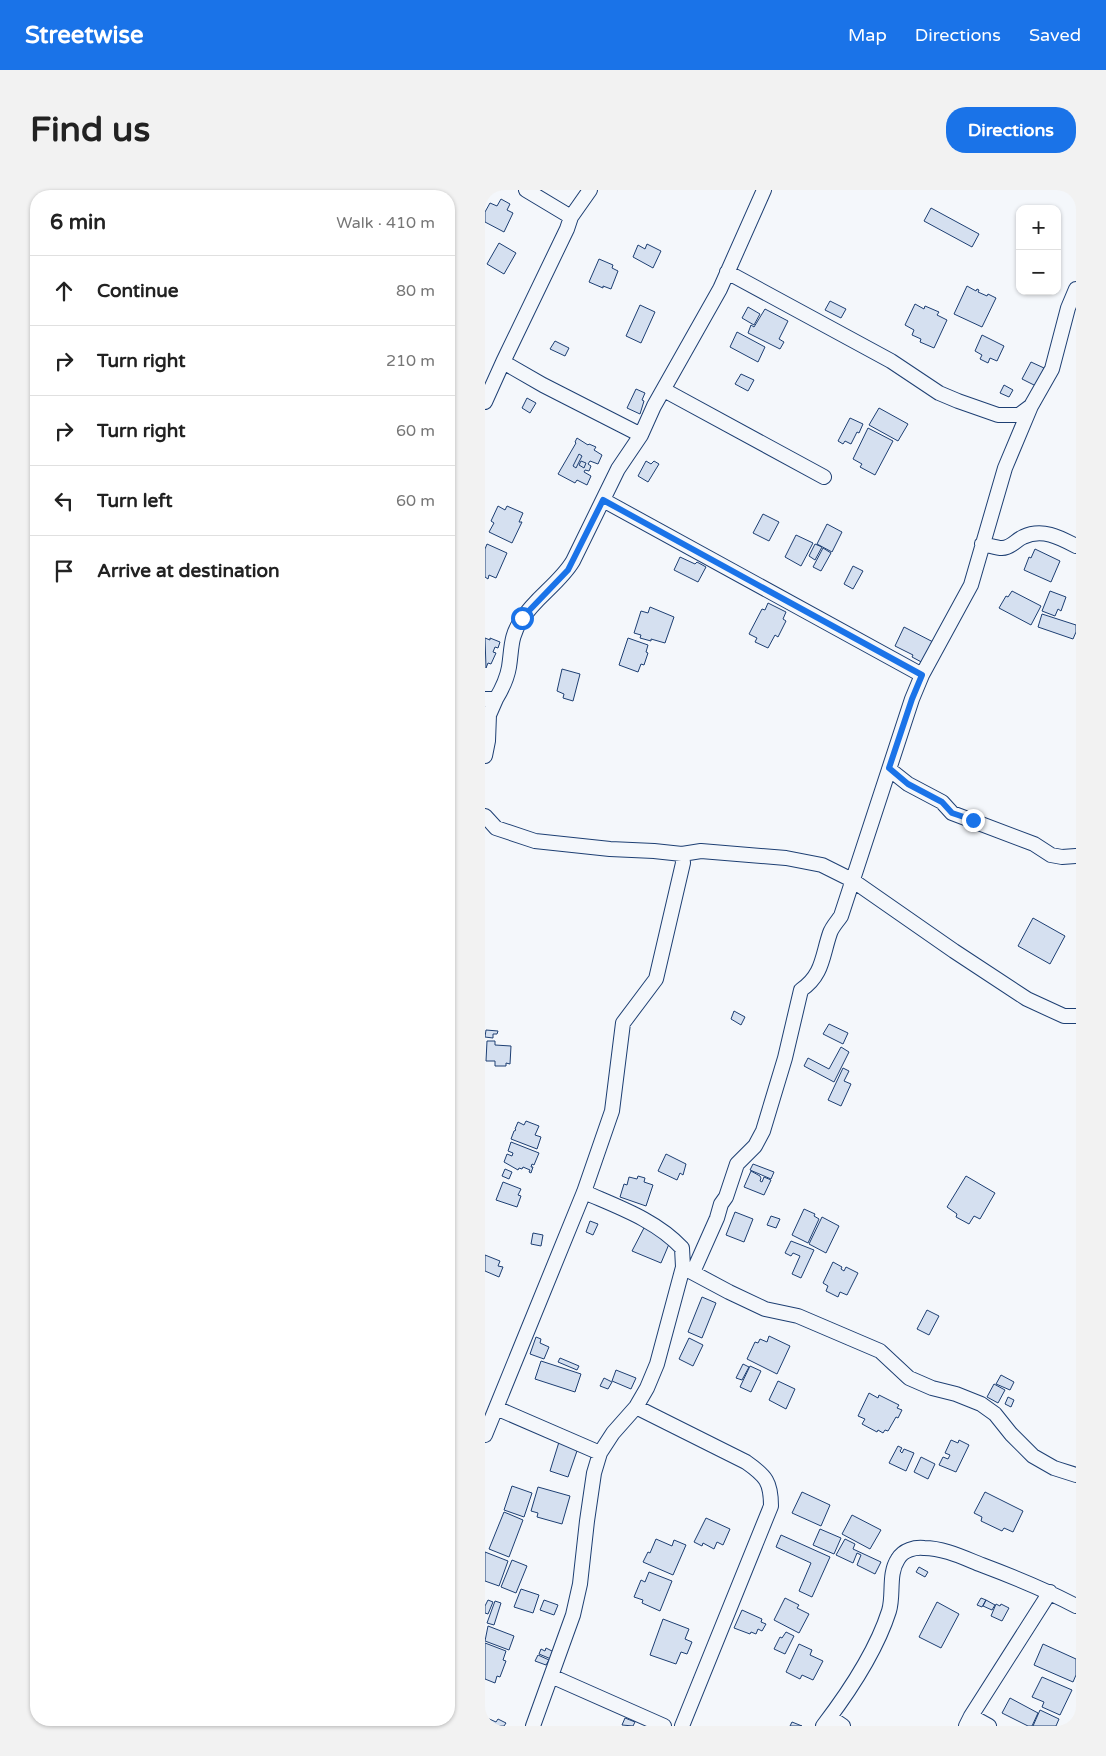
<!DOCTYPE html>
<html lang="en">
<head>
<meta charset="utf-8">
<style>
  :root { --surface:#fff; --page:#f2f2f2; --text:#222; --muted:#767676; --line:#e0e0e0; --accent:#1a73e8 }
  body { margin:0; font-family:"Varela Round",sans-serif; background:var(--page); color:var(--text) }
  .controls { position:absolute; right:15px; top:15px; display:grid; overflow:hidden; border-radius:10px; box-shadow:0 1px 4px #0004 }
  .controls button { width:45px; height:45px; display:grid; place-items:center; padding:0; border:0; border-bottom:1px solid var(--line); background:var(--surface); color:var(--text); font:25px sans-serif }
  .stop { position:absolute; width:15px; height:15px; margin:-11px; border:4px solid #1a73e8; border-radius:50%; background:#fff }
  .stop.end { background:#1a73e8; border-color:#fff; box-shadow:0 1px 5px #0008 }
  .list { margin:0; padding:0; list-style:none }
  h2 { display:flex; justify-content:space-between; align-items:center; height:65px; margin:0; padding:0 20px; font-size:21px }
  h2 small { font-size:16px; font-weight:400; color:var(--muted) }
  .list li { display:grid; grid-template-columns:32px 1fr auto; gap:15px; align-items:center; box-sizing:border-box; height:70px; padding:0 20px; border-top:1px solid var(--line) }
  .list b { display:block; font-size:19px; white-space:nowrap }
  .list em { font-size:16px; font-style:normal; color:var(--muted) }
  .icon { flex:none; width:28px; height:28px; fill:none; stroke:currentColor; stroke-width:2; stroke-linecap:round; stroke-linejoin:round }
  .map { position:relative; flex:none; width:591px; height:1536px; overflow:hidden; border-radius:20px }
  header { display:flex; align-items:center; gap:30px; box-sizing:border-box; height:70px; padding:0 25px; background:var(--accent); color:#fff }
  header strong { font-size:24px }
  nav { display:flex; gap:28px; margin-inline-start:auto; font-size:18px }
  .intro { display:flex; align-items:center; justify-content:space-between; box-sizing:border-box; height:120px; padding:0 30px }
  h1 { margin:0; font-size:35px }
  .button { padding:12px 22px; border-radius:20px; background:var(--accent); color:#fff; font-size:18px; font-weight:700 }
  main { display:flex; gap:30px; padding:0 30px }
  aside { flex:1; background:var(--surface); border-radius:20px; box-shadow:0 1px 4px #0004 }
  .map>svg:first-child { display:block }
</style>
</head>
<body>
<header>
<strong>Streetwise</strong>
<nav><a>Map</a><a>Directions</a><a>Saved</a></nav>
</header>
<div class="intro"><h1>Find us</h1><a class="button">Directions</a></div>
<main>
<aside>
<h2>6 min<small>Walk · 410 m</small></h2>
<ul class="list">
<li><svg class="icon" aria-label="ahead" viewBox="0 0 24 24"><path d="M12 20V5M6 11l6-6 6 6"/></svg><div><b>Continue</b></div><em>80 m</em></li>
<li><svg class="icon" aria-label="right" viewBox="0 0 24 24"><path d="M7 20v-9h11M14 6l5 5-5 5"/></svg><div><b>Turn right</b></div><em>210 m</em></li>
<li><svg class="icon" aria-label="right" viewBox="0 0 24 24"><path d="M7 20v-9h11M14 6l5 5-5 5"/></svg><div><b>Turn right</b></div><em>60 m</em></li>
<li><svg class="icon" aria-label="left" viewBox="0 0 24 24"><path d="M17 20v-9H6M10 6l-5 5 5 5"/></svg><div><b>Turn left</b></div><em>60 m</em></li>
<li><svg class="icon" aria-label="arrive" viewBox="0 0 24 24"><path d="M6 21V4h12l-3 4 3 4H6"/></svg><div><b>Arrive at destination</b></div></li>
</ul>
</aside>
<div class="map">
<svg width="591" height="1536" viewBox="0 0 591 1536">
  <rect width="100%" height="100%" fill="#f4f7fb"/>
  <path fill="#d5e0f0" stroke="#1d3f73" d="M16,9L25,14L22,20L28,23L19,42L0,32V22L5,13L12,16Z
    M446,18L494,44L487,57L439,31Z
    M14,53L31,63L19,84L2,74Z
    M162,54L176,61L168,78L148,67L153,55L160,59Z
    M114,69L128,75L127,78L133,81L126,99L118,96V98L104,92Z
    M482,96L491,101L492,99L494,100L493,102L502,106L503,104L511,108L497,137L469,124Z
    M345,111L361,119L356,128L340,120Z
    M430,114L439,119L440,116L454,122L452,125L462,130L449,158L435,152L436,149L427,145L429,140L420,135Z
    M155,115L170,122L156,153L141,146Z
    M263,117L275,124L269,135L257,128Z
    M280,119L303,131L294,149L299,152L295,159L263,143L266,135L269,137Z
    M252,142L280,157L273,172L245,157Z
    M497,145L519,156L512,171L505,168L503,173L495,169L497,165L490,161Z
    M70,151L84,158L80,166L65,159Z
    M546,172L559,178L551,196L537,189Z
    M256,184L269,190L263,201L250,194Z
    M519,195L528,200L524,207L515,203Z
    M151,199L160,203L157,210L159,211L155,224L142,218Z
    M42,208L51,213L45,223L37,218Z
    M394,218L423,234L413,251L384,235Z
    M365,228L378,234L374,243L372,242L366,254L360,251L358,254L353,251Z
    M383,238L408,251L390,285L375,277L377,274L368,269Z
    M92,248L103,255L104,254L111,257L109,260L117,265L113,274L105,271L103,274L106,276L104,281L100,280L99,282L106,286L102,295L92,290L90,293L73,284L91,253L90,252Z
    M94,264L97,266L91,278L88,276Z
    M96,271L101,273L99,278L94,275Z
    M161,271L166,274L169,271L174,274L163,292L153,286Z
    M13,316L20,320L22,316L38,323L34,332H37L27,353L4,342L9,333L6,331Z
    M278,324L294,332L284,351L268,343Z
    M342,334L357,342L347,362L332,354Z
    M311,345L328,353L316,376L300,367Z
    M2,354L22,363L11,388L4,385L3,389L0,387V359Z
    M330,354L337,357L330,370L324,366Z
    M338,358L346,363L336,381L328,377Z
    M550,359L575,371L566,392L539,380L544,367L546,368Z
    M195,367L210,374L212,372L221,377L213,392L189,380Z
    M368,376L378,381L368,399L359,394Z
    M527,401L556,416L546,435L514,418L521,406L523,407Z
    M565,401L581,407L576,421L573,419L570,426L557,421Z
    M283,413L301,422L298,429L301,431L293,447L290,445L283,458L270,452L272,448L264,444L277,419L280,420Z
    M165,417L189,427L180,453L166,449V451L155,448L156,445L149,443L156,421L163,423Z
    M557,424L591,435V442L588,449L553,437Z
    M419,437L452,454L442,475L427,467L428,465L410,456Z
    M0,448L5,450V448L15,452L13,458L10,457L8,462L11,463L6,474L3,473L1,478Z
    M143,448L163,455L161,462L163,463L159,475L156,474L153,482L134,475Z
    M77,479L95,484L88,511L78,508L79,504L72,501Z
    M548,728L580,746L565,774L533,756Z
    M249,821L260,827L256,835L246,829Z
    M344,834L363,843L358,854L338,844Z
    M1,840L13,841L12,844H8V848L0,847Z
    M2,851H10V855L26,856L25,874L21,873V876H10V871H1Z
    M356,857L364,862L349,892L319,876L323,868L344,879Z
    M358,878L364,881L359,891L366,894L356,916L343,910Z
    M41,931L54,936L50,945L56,947L52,959L26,949L29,941L31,940L30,939L33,932L39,935Z
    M26,952L54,963L49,975L47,974L46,977H48L46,983L44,982L45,980L38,977L37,979L34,978L33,980L19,972L22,964L27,966L28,963L23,961Z
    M181,964L201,974L198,985L195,983L192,990L173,981Z
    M268,974L289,982L286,989L265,980Z
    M20,979L27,982L24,989L17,986Z
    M266,981L275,986L276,988L275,991L277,992L279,987L286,990L279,1005L259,997Z
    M153,986L160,988L159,992L168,995L161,1016L135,1007L139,994L142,995L144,987L152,989Z
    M481,986L510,1003L495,1029L489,1026L484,1034L471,1027L472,1024L462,1017Z
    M18,992L36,999L33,1005L36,1006L32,1017L11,1010Z
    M319,1019L330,1024L329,1026L334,1029L323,1053L307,1045Z
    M250,1022L268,1029L259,1052L241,1045Z
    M286,1026L295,1029L291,1038L282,1035Z
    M337,1027L354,1036L341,1063L324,1054Z
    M105,1031L113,1034L108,1045L101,1042Z
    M160,1036L187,1047L176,1073L147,1061Z
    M48,1043L58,1045L56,1056L46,1054Z
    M306,1051L329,1060L316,1088L307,1084L315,1066L308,1063L306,1066L300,1063Z
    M0,1065L15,1071L13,1076L18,1077L14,1087L0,1081Z
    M348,1072L357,1077L356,1079L359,1081L361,1077L373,1083L362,1105L355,1102L353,1107L341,1101L343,1096L338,1093Z
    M217,1107L231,1113L217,1148L203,1142Z
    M442,1120L454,1126L444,1145L432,1139Z
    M284,1146L305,1156L292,1184L262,1169L270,1152L273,1153L275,1149L282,1152Z
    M51,1147L56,1149L55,1153L64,1157L59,1169L45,1164Z
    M204,1148L218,1155L208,1176L194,1169Z
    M75,1168L94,1176L92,1180L73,1172Z
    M56,1171L96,1184L90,1202L50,1189Z
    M258,1174L264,1177L257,1190L251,1188Z
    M265,1176L276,1181L266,1202L255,1197Z
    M131,1180L151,1188L146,1199L127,1191Z
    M516,1185L529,1192L525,1200L511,1194Z
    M119,1188L127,1192L123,1199L115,1196Z
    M293,1191L310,1199L301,1219L284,1210Z
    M509,1194L520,1200L513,1213L502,1207Z
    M384,1203L393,1208L394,1205L414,1215L412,1218L417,1220L413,1228L411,1227L403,1241L400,1240L398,1243L393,1240L392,1242L377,1234L380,1229L373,1226Z
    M523,1207L529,1210L526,1217L520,1214Z
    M466,1250L473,1253L474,1250L484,1255L471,1282L454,1275L458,1267L463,1269L465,1265L460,1263Z
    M74,1252L93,1258L83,1287L65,1281Z
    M413,1256L417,1258L415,1261L417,1263L419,1259L429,1263L421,1281L404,1273Z
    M436,1267L450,1274L443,1289L429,1282Z
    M27,1296L47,1303L39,1327L19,1320Z
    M53,1297L85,1306L77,1334L52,1327L53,1323L46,1321Z
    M317,1302L345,1315L336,1336L307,1323Z
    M500,1302L538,1321L528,1342L519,1338L517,1341L496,1331L497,1327L489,1323Z
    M19,1322L38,1330L24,1367L4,1359Z
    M367,1325L396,1340L385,1359L357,1344Z
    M221,1328L245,1339L238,1355L232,1352L229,1359L218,1353L217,1356L209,1352Z
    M335,1339L356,1348L349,1364L328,1355Z
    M296,1345L345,1367L327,1407L314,1401L326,1373L291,1357Z
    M171,1349L187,1356L189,1350L201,1355L188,1385L158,1372L163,1362L165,1363Z
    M360,1349L370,1354L368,1359L396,1372L390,1384L372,1375L376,1365L372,1363L368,1373L351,1365Z
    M0,1362L23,1371L14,1396L0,1391Z
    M27,1370L42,1376L31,1403L16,1397Z
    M434,1377L443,1382L440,1387L431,1382Z
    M164,1382L187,1391L175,1421L157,1413L158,1410L149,1407L156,1390L160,1392Z
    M36,1399L54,1405L48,1423L29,1417Z
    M300,1408L314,1415L312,1418L324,1424L314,1443L289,1430Z
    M496,1408L501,1410L497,1417L492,1415Z
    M3,1410L8,1412L3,1424L0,1423V1416Z
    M59,1410L73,1415L69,1425L55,1420Z
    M501,1410L510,1415L507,1420L498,1416Z
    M10,1411L16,1413L9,1435L2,1433Z
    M452,1412L474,1424L456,1458L434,1447Z
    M511,1414L515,1416L516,1414L524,1418L517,1431L506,1426Z
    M257,1420L277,1429L276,1432L281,1434L277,1441L273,1439L271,1444L266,1442L265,1444L249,1438Z
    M178,1429L204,1439L200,1449L207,1452L202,1464L196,1462L191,1474L165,1465Z
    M3,1436L29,1446L24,1460L0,1451Z
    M301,1442L309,1446L300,1464L289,1459L295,1447L297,1448Z
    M0,1453L21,1461L18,1470L21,1471L15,1487L12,1486L10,1493L0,1489Z
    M314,1454L327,1460L325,1465L338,1471L328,1490L317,1485L315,1489L301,1482Z
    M558,1454L591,1469V1485L588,1492L549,1475Z
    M61,1458L69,1462L66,1469L54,1464L56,1459L60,1461Z
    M53,1465L64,1470L61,1475L50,1471Z
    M557,1487L587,1500L575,1525L557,1517L559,1512L547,1507Z
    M525,1508L553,1523L547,1536H543L517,1523Z
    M555,1520L574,1529L571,1536H548Z
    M0,1527L11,1532L13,1529L21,1533L19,1536H0Z
    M140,1528L150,1532L148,1536L137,1535Z
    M307,1532L317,1536H305Z"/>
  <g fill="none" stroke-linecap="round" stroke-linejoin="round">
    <defs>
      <path id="minor" d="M41,0L86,27
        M105,0L86,27L82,39L18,172L58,195L156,245
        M242,82L406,171L454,203L473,211L513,225H534L546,216L567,179L583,118L591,99
        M179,200L339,287
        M0,212L18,172
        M118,310L437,485
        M497,354C504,355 511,358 517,358C526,358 531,350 538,347C557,338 574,347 591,356
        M0,509H11C17,499 22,489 24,477C27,458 25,446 37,429C51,407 75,393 88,371L133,279L156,245L169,216L235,99L279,0
        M0,566L3,551L4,525L11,509
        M404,579L423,594L457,612L467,623L549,654L566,665L577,667L591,666
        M0,626L11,638L50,651L125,659L169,661L197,664L216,661L301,668L337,675L367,690L469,761L542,809L579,826H591
        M201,1079L244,1102L280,1119L313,1126L395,1161L424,1188L447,1198L471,1204L496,1214L510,1224L526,1244L548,1266L569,1278L591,1285
        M208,1082L232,1028L236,1014L241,1007L252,974L270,956L278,941L300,868L316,800C338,785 337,766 345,743C347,737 352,732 356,726L427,509L437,485L486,395L520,278L546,216
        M151,1217L261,1272C281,1286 286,1292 286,1316L197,1536
        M11,1218L115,1263
        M0,1245L99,1002L127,921L138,833L171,789L198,673L197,664
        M66,1486L179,1536
        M486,1526L504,1536
        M345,1527L358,1536
        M48,1536L88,1425L95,1394L102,1331L109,1283L115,1263L128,1243L151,1217L162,1198L172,1174L198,1077L197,1058C171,1030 133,1017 99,1002
        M338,1536C364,1502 391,1462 404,1421C409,1405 403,1384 413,1369C418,1360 430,1357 439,1358C459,1358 479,1368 497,1375C529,1387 561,1400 591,1416
        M481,1536L486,1526L565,1402"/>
    </defs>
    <use href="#minor" stroke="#1d3f73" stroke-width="16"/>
    <use href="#minor" stroke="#f4f7fb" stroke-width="14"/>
  </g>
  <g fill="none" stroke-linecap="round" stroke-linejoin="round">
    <path stroke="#1a73e8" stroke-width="6" d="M37,428L83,380L118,310L437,485L427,509L404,578L423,594L457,612L467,623L488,630"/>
  </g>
</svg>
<div class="controls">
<button>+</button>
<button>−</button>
</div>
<div class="stop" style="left:37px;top:428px"></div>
<div class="stop end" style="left:488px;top:630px"></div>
</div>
</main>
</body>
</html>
